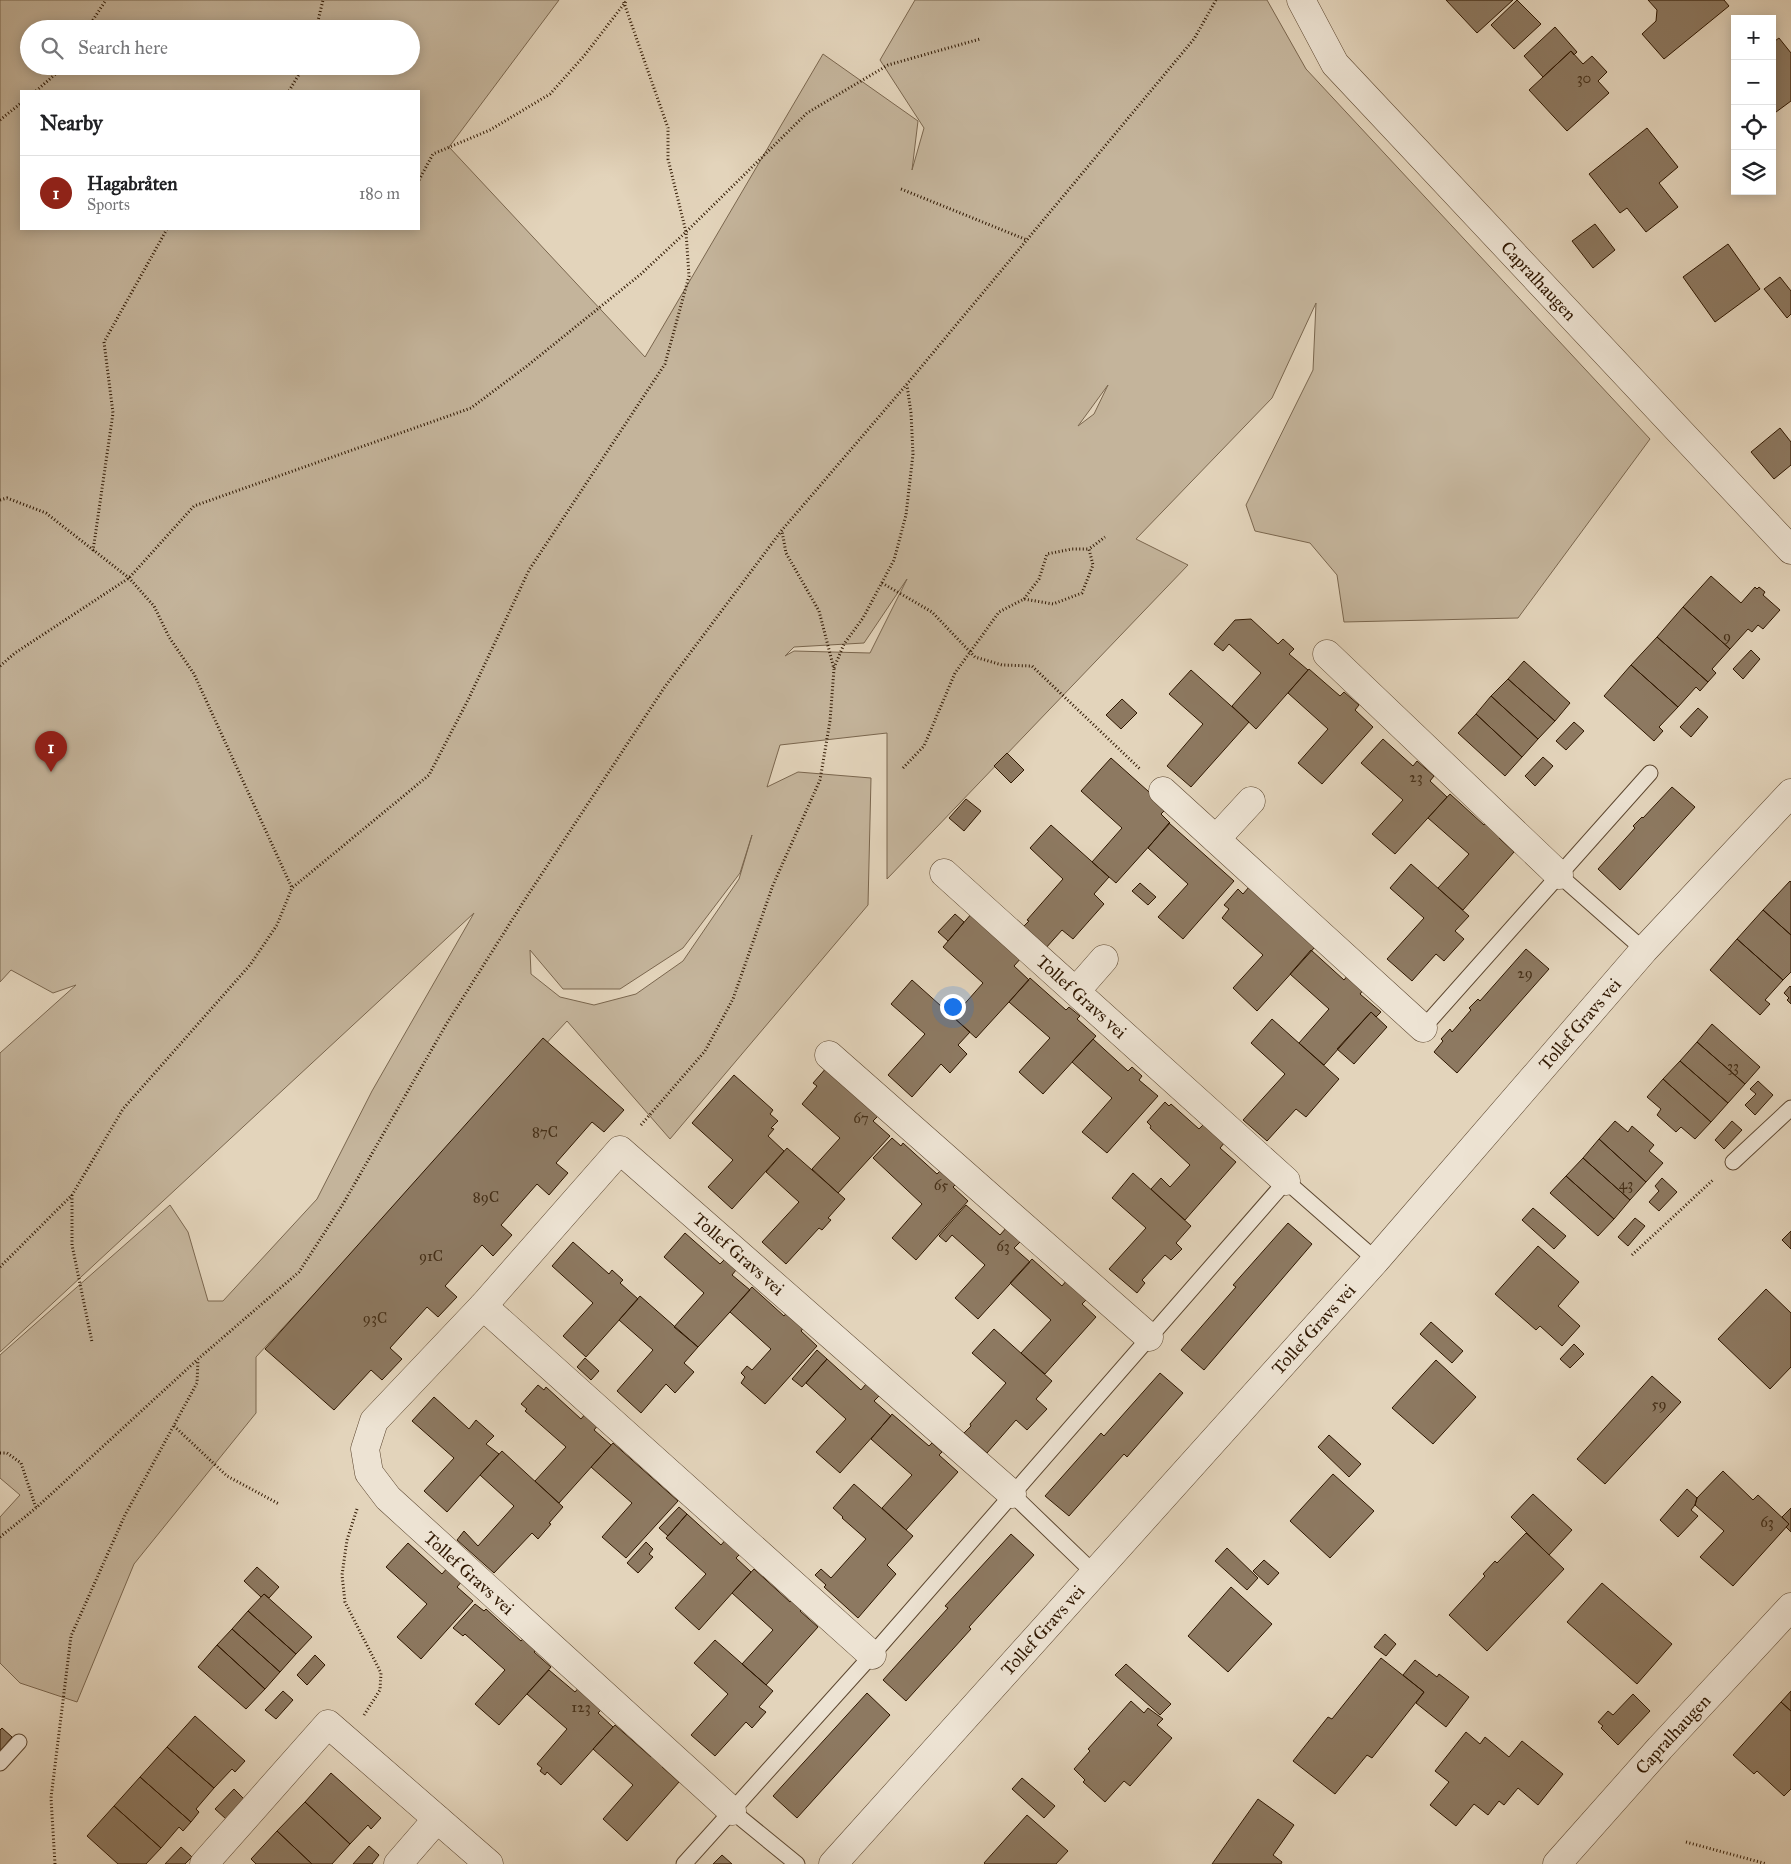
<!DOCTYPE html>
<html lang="en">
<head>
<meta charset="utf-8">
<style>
  :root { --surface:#fff; --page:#f6f6f6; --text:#202124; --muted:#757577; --line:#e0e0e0; --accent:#8f2418 }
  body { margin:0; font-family:"IM FELL Great Primer",serif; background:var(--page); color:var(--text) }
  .controls { position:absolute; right:15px; top:15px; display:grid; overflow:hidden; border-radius:0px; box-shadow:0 2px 12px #0003 }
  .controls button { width:45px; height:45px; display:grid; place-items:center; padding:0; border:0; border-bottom:1px solid var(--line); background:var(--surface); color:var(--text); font:25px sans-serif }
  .you { position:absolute; left:952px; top:1006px; width:18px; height:18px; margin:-12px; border:4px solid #fff; border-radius:50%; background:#1a73e8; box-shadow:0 0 0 8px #1a73e833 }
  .badge { display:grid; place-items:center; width:32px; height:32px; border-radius:50%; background:var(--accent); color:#fff; font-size:16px; font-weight:700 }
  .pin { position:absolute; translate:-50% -41px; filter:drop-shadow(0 1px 2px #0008) }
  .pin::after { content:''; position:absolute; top:26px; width:18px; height:15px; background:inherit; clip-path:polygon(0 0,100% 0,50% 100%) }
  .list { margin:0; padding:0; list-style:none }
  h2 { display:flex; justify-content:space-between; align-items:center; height:65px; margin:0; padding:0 20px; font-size:21px }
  h2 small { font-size:16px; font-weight:400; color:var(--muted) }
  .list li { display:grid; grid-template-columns:32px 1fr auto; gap:15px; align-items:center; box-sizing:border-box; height:75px; padding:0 20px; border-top:1px solid var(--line) }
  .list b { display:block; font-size:19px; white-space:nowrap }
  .list p { margin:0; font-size:16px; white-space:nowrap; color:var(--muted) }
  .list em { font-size:16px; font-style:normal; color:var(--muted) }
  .icon { flex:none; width:28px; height:28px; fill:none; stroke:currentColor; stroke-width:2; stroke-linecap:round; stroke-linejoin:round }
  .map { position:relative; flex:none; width:1791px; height:1864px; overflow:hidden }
  .search { position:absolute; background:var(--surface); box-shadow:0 2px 12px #0003; left:20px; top:20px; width:400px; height:55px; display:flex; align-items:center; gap:12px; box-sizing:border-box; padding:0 18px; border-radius:28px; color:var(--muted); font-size:19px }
  .panel { position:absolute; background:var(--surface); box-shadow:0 2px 12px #0003; left:20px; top:90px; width:400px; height:140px; border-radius:0px }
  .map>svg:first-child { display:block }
</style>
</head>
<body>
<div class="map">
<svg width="1791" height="1864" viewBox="0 0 1791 1864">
  <rect width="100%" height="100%" fill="#e3d4bb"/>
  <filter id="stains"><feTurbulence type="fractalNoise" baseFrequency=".004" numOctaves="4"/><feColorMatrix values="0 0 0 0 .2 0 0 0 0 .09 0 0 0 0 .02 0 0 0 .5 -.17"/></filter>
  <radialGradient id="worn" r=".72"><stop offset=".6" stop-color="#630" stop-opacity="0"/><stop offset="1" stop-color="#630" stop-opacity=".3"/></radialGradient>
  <path fill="#c4b49b" stroke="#7a664e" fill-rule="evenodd" d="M0,0H559L449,147L645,357L823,54L918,121L912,170L924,128L880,60L915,0H1267L1306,69L1650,439L1518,618L1344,622L1337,575L1310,543L1255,531L1246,505L1313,370L1316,303L1272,398L1136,539L1188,565L887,879V733L780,745L767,787L798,772L871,778L868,905L670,1139L567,1021L256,1357V1413L134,1564L77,1702L20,1683L0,1663V1517L20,1495L0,1478V1355L170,1205L188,1232L208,1301H223L317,1199L372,1091L474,913L0,1352V1053L76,985L53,993L11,970L0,982ZM29,29H411V66H29ZM21,91H419V229H21ZM1108,385L1094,414L1078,426ZM907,579L870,653L794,651L785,656L794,647L864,643ZM752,835L739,879L683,961L636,994L594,1005L560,997L531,974L530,950L563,989H620L683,948L740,873Z"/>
  <path fill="#8d7961" stroke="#2f1700" d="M1446,0H1513L1477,33Z
    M1517,0L1541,24L1514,49L1491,25Z
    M1648,0H1724L1729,6L1664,59L1642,34L1656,21L1657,10Z
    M1555,27L1577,52L1574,55L1571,51L1543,77L1524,56Z
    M1779,38L1791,53V101L1772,115V43Z
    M1571,51L1583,64L1592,56L1607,72L1598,81L1609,93L1567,131L1529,90Z
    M1647,128L1678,167L1659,183L1678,207L1646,232L1627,208L1620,213L1589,174Z
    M1595,224L1615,250L1593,268L1572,241Z
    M1728,244L1760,289L1715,322L1683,277Z
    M1780,277L1791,291V314L1787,318L1764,289Z
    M1780,428L1791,442V465L1774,479L1751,452Z
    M1711,576L1741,603L1755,587L1757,589L1759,587L1765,592L1763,595L1780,610L1763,629L1758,625L1752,632L1748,629L1730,649L1683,607Z
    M1683,607L1730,649L1712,669L1716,673L1708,682L1657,637Z
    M1251,619L1278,644L1283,639L1294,649L1289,654L1308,670L1256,729L1232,706L1261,673L1229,644L1223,651L1214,644L1235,620Z
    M1657,637L1708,682L1700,691L1696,687L1678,707L1631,665Z
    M1751,650L1760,659L1743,679L1733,669Z
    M1524,661L1570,703L1555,721L1508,679Z
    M1631,665L1678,707L1659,727L1663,731L1654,741L1604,696Z
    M1309,669L1340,696L1344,692L1359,705L1355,710L1373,727L1322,784L1298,763L1328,729L1288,693Z
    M1191,670L1249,722L1191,787L1167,766L1203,724L1169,694Z
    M1508,679L1555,721L1538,739L1491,696Z
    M1491,696L1538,739L1522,757L1476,714Z
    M1122,699L1137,713L1121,729L1106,715Z
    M1698,708L1708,717L1691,737L1680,727Z
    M1476,714L1522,757L1505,776L1458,733Z
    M1574,722L1584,731L1566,750L1556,741Z
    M1383,739L1413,766L1417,761L1434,776L1430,781L1447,797L1395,854L1372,834L1403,800L1361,763Z
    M1007,753L1024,770L1011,783L994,766Z
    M1543,757L1553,766L1535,786L1525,776Z
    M1111,758L1167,808L1161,814L1170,823L1116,883L1092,862L1122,828L1081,791Z
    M1672,787L1695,807L1620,890L1598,869L1635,828L1633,826L1642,817L1643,818Z
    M1450,794L1484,825L1487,821L1502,835L1499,838L1514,852L1463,910L1438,888L1469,854L1428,818Z
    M966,799L981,811L964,831L949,818Z
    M1169,823L1234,881L1183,939L1158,917L1188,884L1148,848Z
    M1051,825L1109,877L1094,894L1104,904L1073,939L1062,930L1045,949L1022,928L1029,921L1027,920L1063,879L1030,848Z
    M1411,864L1469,916L1455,931L1464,939L1444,961L1436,954L1412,981L1387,959L1424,918L1390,888Z
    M1790,881L1791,882V935L1763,910Z
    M1140,883L1156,897L1148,905L1132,891Z
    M1249,887L1315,947L1257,1011L1233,988L1263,955L1222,918L1229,909L1224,905L1238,889L1243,894Z
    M1763,910L1791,935V972L1783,980L1737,939Z
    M972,913L1022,957L1014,966L1029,980L976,1038L953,1017L983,983L943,947Z
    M955,914L964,922L948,941L938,932Z
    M1737,939L1783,980L1765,1000L1770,1004L1760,1015L1710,970Z
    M1526,949L1549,969L1457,1073L1434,1052L1443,1041L1441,1039L1450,1029L1452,1032L1471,1010L1469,1008L1478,999L1480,1001Z
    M1311,950L1344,980L1348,975L1364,989L1360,994L1381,1012L1376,1017L1371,1012L1324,1065L1299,1043L1329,1009L1290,974Z
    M1030,978L1066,1010L1069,1007L1080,1016L1077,1019L1096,1036L1043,1094L1019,1072L1050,1038L1009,1002Z
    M912,980L970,1032L958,1045L967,1054L950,1073L941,1064L912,1097L888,1075L925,1034L891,1004Z
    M1790,986L1791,987V1004L1787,1000L1789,998L1784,993Z
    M1371,1012L1387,1027L1354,1064L1337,1049Z
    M1272,1019L1339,1079L1306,1117L1296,1109L1267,1141L1243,1120L1285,1074L1251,1043Z
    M1712,1024L1760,1067L1745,1084L1697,1042Z
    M543,1038L624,1110L604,1132L592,1122L556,1163L568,1173L549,1195L537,1184L501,1225L512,1235L493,1256L482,1245L445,1286L457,1297L438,1317L427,1307L390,1348L402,1359L382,1380L371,1370L334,1410L265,1349Z
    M1093,1039L1128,1071L1132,1067L1142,1076L1139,1080L1158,1096L1107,1153L1082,1132L1112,1098L1072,1062Z
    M1697,1042L1745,1084L1728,1103L1680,1061Z
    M1680,1061L1728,1103L1711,1122L1663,1079Z
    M828,1066L881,1113L873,1121L890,1136L838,1193L812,1169L840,1138L802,1104L817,1086L813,1083Z
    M734,1075L773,1110L770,1114L778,1121L771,1128L774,1129L768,1136L784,1151L732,1209L708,1187L733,1160L692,1123Z
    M1663,1079L1711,1122L1695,1139L1681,1127L1676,1132L1657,1115L1661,1109L1647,1097Z
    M1758,1081L1773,1095L1755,1115L1745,1105L1756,1094L1750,1089Z
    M1165,1102L1169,1106L1171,1104L1199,1129L1204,1124L1225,1142L1220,1148L1236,1162L1185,1220L1151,1189L1161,1178L1170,1187L1190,1165L1150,1128L1151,1126L1147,1122Z
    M1615,1121L1628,1132L1632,1126L1654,1145L1649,1151L1663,1163L1646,1182L1599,1139Z
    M1732,1121L1742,1130L1724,1149L1715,1140Z
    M892,1138L901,1146L903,1143L937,1174L943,1168L958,1182L953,1187L968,1201L916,1260L892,1238L922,1204L873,1158Z
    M1599,1139L1646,1182L1630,1200L1583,1158Z
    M787,1148L845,1199L828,1218L831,1220L822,1230L819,1228L786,1264L762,1242L799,1202L766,1172Z
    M1583,1158L1630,1200L1614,1219L1566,1176Z
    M1133,1173L1191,1226L1176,1243L1182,1249L1171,1260L1165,1255L1142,1280L1145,1283L1137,1293L1109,1269L1146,1228L1112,1198Z
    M1566,1176L1614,1219L1598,1236L1550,1193Z
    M1662,1178L1677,1192L1659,1211L1649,1202L1659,1191L1655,1186Z
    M966,1205L1000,1235L1007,1227L1022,1240L1014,1248L1030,1262L978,1319L955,1298L985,1265L952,1235L946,1242L939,1236Z
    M1533,1208L1566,1236L1554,1249L1522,1220Z
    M1635,1218L1645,1226L1628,1246L1618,1237Z
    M1288,1223L1312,1244L1204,1370L1181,1350L1236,1287L1233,1285Z
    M1791,1231V1249L1782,1240Z
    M685,1233L720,1264L724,1260L736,1270L732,1275L750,1290L698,1347L674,1327L704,1293L664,1257Z
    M573,1242L609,1274L612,1270L623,1280L620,1283L638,1299L586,1357L563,1336L593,1303L552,1266Z
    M1538,1246L1579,1282L1558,1306L1580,1326L1562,1346L1540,1326L1536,1330L1495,1294Z
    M1032,1259L1062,1286L1067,1280L1087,1299L1082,1304L1096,1317L1045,1374L1021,1353L1051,1320L1010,1283Z
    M752,1287L784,1316L788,1311L805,1326L801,1331L817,1346L765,1404L741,1383L745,1377L741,1373L747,1366L752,1370L771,1349L730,1312Z
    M1766,1289L1791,1313V1367L1770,1389L1718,1339Z
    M640,1296L698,1347L684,1363L694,1372L675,1393L666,1384L641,1413L617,1391L653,1350L619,1320Z
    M1431,1322L1463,1351L1452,1363L1420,1334Z
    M994,1329L1052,1381L1036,1399L1047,1409L1027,1430L1016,1420L987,1453L964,1433L971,1426L970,1424L1006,1383L972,1353Z
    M1574,1344L1584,1354L1570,1368L1560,1359Z
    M817,1350L827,1359L802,1387L792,1379Z
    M585,1358L599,1371L591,1380L577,1367Z
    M827,1359L861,1390L866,1384L879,1396L874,1401L891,1416L840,1473L816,1452L846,1419L806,1383Z
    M1436,1360L1476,1397L1433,1444L1392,1408Z
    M1160,1373L1183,1393L1127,1457L1124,1454L1069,1516L1045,1496L1101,1433L1104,1436Z
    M1652,1376L1681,1402L1605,1484L1577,1459Z
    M538,1385L544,1390L546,1387L581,1419L586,1413L599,1424L594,1430L611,1445L559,1503L535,1481L566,1447L525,1411L527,1409L521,1404Z
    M434,1397L469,1429L476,1420L494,1436L486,1444L499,1454L447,1512L424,1491L454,1458L412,1421Z
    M892,1414L929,1446L932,1443L942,1452L939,1455L958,1472L906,1530L882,1508L912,1475L871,1439Z
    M1329,1435L1361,1464L1349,1477L1318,1447Z
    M613,1443L678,1501L626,1558L602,1537L632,1503L591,1467Z
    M502,1451L563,1507L549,1523L551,1524L538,1539L532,1533L494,1573L457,1540L464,1531L478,1546L514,1506L480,1475Z
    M1723,1471L1753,1500L1758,1495L1789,1524L1733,1586L1700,1557L1724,1531L1695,1505L1697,1498Z
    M1333,1474L1374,1511L1330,1558L1290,1521Z
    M854,1484L913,1536L887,1565L896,1574L858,1618L824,1587L826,1585L815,1575L821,1569L831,1578L866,1539L842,1518L843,1517L833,1508Z
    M1687,1489L1697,1498L1695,1505L1691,1510L1698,1516L1678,1537L1660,1520Z
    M1533,1494L1572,1530L1549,1555L1511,1517Z
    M679,1507L687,1514L668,1536L659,1528Z
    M1791,1508V1532L1786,1527L1789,1524L1782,1517Z
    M687,1514L721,1545L728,1537L743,1551L736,1558L751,1572L699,1630L675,1608L706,1574L666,1538Z
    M1526,1533L1564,1569L1487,1651L1449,1615L1485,1576L1483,1574L1495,1561L1497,1563Z
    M1011,1534L1034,1555L969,1627L971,1629L906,1701L883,1680L948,1608L945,1606Z
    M646,1542L653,1549L649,1554L653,1557L638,1573L627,1563Z
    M408,1543L442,1574L448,1567L463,1580L457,1587L473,1601L421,1659L397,1637L427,1604L386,1567Z
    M1227,1548L1258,1578L1247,1590L1215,1561Z
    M1264,1560L1279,1573L1268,1585L1253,1571Z
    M257,1567L279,1587L269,1598L264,1594L261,1597L244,1581Z
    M754,1569L790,1602L793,1598L803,1608L800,1611L818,1627L766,1685L742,1664L773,1630L732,1593Z
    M1602,1583L1672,1644L1637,1684L1567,1622Z
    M1231,1587L1272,1624L1228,1672L1188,1636Z
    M264,1594L312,1637L296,1654L248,1611Z
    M475,1604L484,1611L486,1609L521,1641L527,1634L540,1645L534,1652L551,1667L499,1725L475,1704L505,1670L465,1634L463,1636L453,1628Z
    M248,1611L296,1654L280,1672L232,1629Z
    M232,1629L280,1672L265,1689L217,1645Z
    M1385,1634L1396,1644L1386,1656L1374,1647Z
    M715,1640L773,1691L759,1707L766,1712L752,1728L746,1722L715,1756L691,1735L728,1694L694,1663Z
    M217,1645L265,1689L246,1709L198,1667Z
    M315,1655L325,1665L307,1685L297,1675Z
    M1381,1658L1424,1692L1372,1758L1367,1755L1335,1794L1293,1761L1328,1717L1332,1719Z
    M1415,1660L1437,1677L1439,1674L1469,1697L1446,1727L1416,1703L1424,1692L1403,1675Z
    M1126,1664L1171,1704L1160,1715L1115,1675Z
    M549,1670L575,1692L581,1685L604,1707L598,1713L613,1727L561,1785L547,1772L545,1775L540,1771L542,1768L537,1764L567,1729L527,1694Z
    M283,1691L293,1700L276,1719L265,1710Z
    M1791,1691V1711L1781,1702Z
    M867,1693L890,1715L797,1818L773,1796Z
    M1633,1694L1650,1711L1618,1745L1601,1728L1603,1726L1598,1722L1608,1711L1613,1715Z
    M1131,1701L1144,1713L1148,1708L1163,1719L1157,1725L1172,1738L1130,1786L1124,1781L1105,1802L1083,1782L1085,1780L1074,1769L1090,1751L1088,1749Z
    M1781,1702L1791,1711V1789L1784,1796L1757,1771L1754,1774L1733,1755Z
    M195,1716L245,1761L235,1772L232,1769L214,1788L167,1747Z
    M615,1725L651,1757L656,1751L667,1762L662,1767L679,1782L627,1841L603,1819L633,1785L593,1749Z
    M2,1728L12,1737L0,1751V1730Z
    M1466,1732L1480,1744L1485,1737L1509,1757L1522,1741L1563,1774L1538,1805L1518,1788L1504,1805L1499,1801L1488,1815L1474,1804L1456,1826L1430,1805L1449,1782L1435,1771Z
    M167,1747L214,1788L196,1809L199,1812L191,1822L140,1777Z
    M331,1773L381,1818L371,1829L368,1825L350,1844L305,1802Z
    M140,1777L191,1822L183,1831L179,1827L161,1848L114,1806Z
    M1022,1778L1055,1806L1044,1818L1012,1789Z
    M234,1789L244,1799L226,1819L215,1809Z
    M1258,1799L1294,1825L1273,1855L1282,1862L1281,1864H1212Z
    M305,1802L350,1844L332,1864H312L277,1831Z
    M114,1806L161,1848L146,1864H118L87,1836Z
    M1027,1815L1068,1851L1056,1864H985L984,1863Z
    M277,1831L312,1864H256L251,1859Z
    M369,1846L379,1855L372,1864H353Z
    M181,1847L192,1857L185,1864H165Z
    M722,1855L732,1864H713Z"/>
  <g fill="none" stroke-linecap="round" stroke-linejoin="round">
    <defs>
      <path id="lane" d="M1559,875L1644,950
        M1423,1028L1650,773
        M1733,1162L1791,1108
        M1012,1494L1094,1573
        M0,1763L19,1742
        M732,1811L797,1864
        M684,1864L872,1655L1286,1181L1376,1260"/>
      <g id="street">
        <path id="s1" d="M1301,0L1335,64L1791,550"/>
        <path d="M1327,654L1559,875"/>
        <path d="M1163,791L1423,1028"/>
        <path d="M1216,839L1251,801"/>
        <path id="s2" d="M944,873L1286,1181"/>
        <path d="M1076,991L1104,959"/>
        <path d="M829,1055L1149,1337"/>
        <path d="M483,1306L872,1655"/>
        <path id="s3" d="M732,1811L388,1498L369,1473L365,1449L374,1421L483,1306L620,1150L1012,1494"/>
        <path d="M204,1864L328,1724L489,1864"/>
        <path d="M398,1864L437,1819"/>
        <path id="s4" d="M833,1864L1376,1260L1644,950L1791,793"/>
        <path id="s5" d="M1557,1864L1660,1748L1791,1607"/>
      </g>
    </defs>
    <use href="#lane" stroke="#5c462f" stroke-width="17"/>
    <use href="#street" stroke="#5c462f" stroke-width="29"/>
    <path stroke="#2f1700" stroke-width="3" stroke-dasharray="1 2.5" stroke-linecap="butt" d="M87,29L106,0
      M316,29L323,0
      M36,91L59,71L63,66
      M289,91L304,66
      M0,120L21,103
      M419,180L433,154L490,130L550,94L584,56L627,0
      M901,189L1027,240
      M0,500L7,498L46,513L129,578L154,606L169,637L194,674L292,888
      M93,551L113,413L104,342L167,229
      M882,583L932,612L975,657L1002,665L1032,666L1141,770
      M1024,599L1039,579L1047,554L1072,549H1089
      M0,666L15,653L129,578L194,506L471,408L527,366L641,274L686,232L668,159V128L623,0
      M834,668L844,644L863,618L894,560L906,515L913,454L911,413L907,385
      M903,768L924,746L955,673L999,612L1024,599L1053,604L1082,593L1093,565L1089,549L1105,537
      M641,1125L705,1051L733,999L773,885L820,780L830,721L834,669L819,611L786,553L782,531
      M72,1195V1245L92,1342
      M1632,1255L1714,1179
      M0,1267L72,1195L123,1109L250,965L277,925L292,888L429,775L468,700L529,570L665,364L689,276L686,232L807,113L888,65L980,39
      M174,1426L227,1476L279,1504
      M0,1453H7L21,1463L36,1508
      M357,1509L347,1540L342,1575L345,1602L381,1673L380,1690L364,1715
      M0,1537L36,1508L198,1359L299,1272L343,1204L447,1023L524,901L664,688L782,530L907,384L1194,39L1216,0
      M1686,1842L1767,1864
      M55,1864L51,1798L71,1636L125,1515L197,1383L198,1360"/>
    <use href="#lane" stroke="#ede3d3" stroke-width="15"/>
    <use href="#street" stroke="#ede3d3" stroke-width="28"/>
  </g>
  <g text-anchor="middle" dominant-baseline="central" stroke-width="5" stroke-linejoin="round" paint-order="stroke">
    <g font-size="15" fill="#463018">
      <text x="1584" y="78">30</text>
      <text x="1727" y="636">9</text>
      <text x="1416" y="777">23</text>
      <text x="1525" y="973">29</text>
      <text x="1733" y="1066">33</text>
      <text x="861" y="1118">67</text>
      <text x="545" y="1132">87C</text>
      <text x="1626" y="1184">43</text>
      <text x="941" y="1185">65</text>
      <text x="486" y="1197">89C</text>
      <text x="1003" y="1246">63</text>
      <text x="431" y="1256">91C</text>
      <text x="375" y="1318">93C</text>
      <text x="1659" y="1404">59</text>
      <text x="1767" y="1522">63</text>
      <text x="581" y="1707">123</text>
    </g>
    <g font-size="18" fill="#2f1700" stroke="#ede3d3">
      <text stroke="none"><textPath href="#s1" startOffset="370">Capralhaugen</textPath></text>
      <text stroke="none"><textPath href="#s2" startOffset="185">Tollef Gravs vei</textPath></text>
      <text stroke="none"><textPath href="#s4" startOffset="1124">Tollef Gravs vei</textPath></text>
      <text stroke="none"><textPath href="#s3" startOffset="1074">Tollef Gravs vei</textPath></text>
      <text stroke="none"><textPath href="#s4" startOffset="719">Tollef Gravs vei</textPath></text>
      <text transform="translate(469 1573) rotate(42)">Tollef Gravs vei</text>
      <text stroke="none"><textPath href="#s4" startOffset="314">Tollef Gravs vei</textPath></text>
      <text stroke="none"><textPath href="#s5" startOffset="174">Capralhaugen</textPath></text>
    </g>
  </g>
  <rect width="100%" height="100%" filter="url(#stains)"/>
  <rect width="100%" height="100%" fill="url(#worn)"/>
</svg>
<div class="controls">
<button>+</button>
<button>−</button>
<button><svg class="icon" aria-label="locate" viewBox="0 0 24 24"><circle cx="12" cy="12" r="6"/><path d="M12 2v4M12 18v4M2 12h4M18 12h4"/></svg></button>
<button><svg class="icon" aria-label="layers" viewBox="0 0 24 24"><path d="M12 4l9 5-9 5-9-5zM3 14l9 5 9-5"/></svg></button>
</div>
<div class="you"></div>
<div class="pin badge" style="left:51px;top:772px">1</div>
<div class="search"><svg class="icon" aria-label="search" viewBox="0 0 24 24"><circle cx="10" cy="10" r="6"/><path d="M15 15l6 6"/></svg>Search here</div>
<section class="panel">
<h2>Nearby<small></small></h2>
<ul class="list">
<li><span class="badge">1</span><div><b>Hagabråten</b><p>Sports</p></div><em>180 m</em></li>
</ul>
</section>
</div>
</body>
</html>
